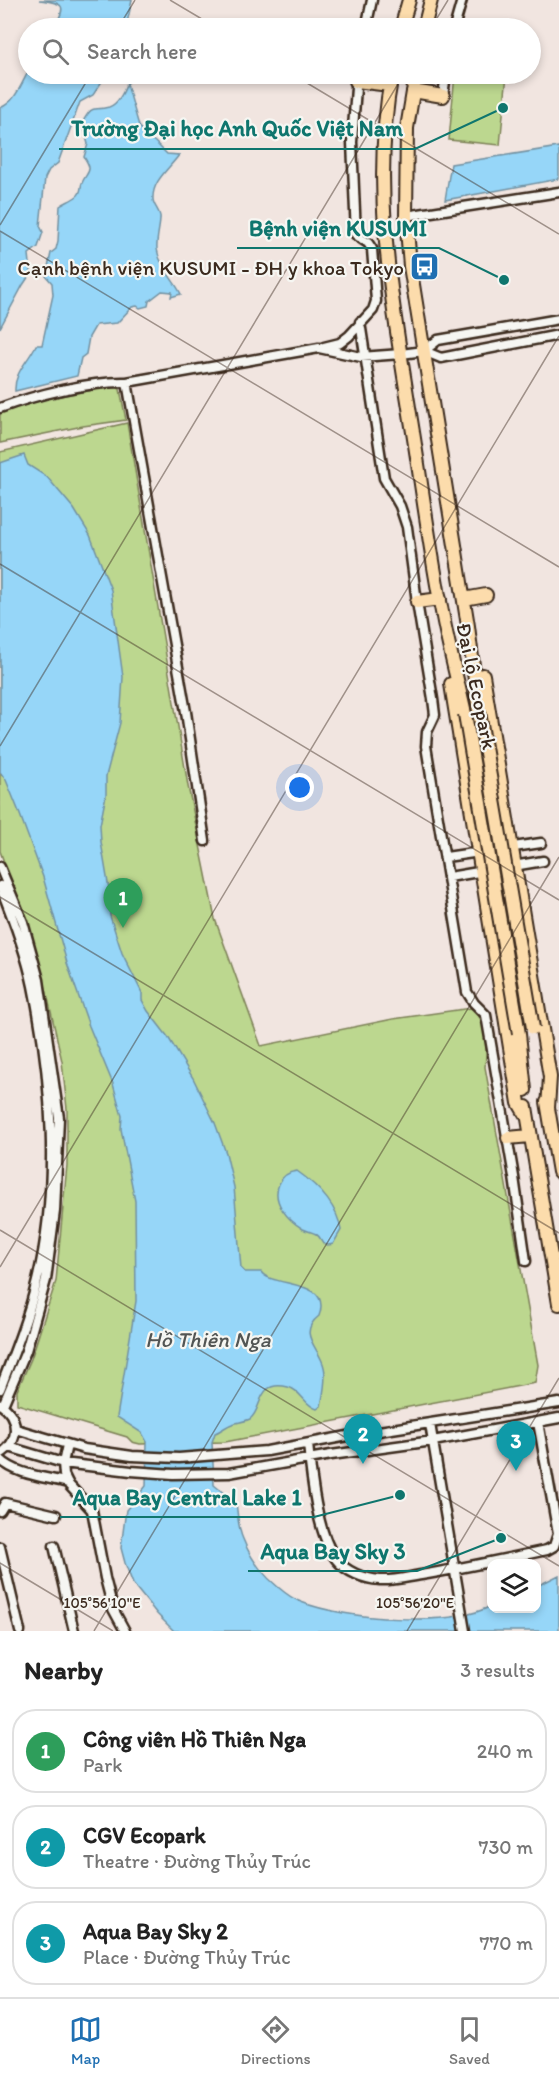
<!DOCTYPE html>
<html lang="en">
<head>
<meta charset="utf-8">
<style>
  :root { --surface:#fff; --page:#f2f2f2; --text:#222; --muted:#767676; --line:#e0e0e0; --accent:#1f6fb2 }
  body { margin:0; font-family:Itim,sans-serif; background:var(--page); color:var(--text) }
  .controls { position:absolute; right:18px; bottom:18px; display:grid; overflow:hidden; border-radius:12px; box-shadow:0 3px 9px #0003 }
  .controls button { width:54px; height:54px; display:grid; place-items:center; padding:0; border:0; border-bottom:2px solid var(--line); background:var(--surface); color:var(--text); font:30px sans-serif }
  .you { position:absolute; left:300px; top:788px; width:21px; height:21px; margin:-15px; border:4px solid #fff; border-radius:50%; background:#1a73e8; box-shadow:0 0 0 9px #1a73e833 }
  .badge { display:grid; place-items:center; width:39px; height:39px; border-radius:50%; background:var(--accent); color:#fff; font-size:20px; font-weight:700 }
  .pin { position:absolute; translate:-50% -50px; filter:drop-shadow(0 2px 3px #0008) }
  .pin::after { content:''; position:absolute; top:32px; width:21px; height:18px; background:inherit; clip-path:polygon(0 0,100% 0,50% 100%) }
  .list { margin:0; padding:0; list-style:none }
  h2 { display:flex; justify-content:space-between; align-items:center; height:78px; margin:0; padding:0 24px; font-size:26px }
  h2 small { font-size:20px; font-weight:400; color:var(--muted) }
  .list li { display:grid; grid-template-columns:39px 1fr auto; gap:18px; align-items:center; box-sizing:border-box; height:84px; margin:0 12px 12px; padding:0 12px; border:2px solid var(--line); border-radius:24px }
  .list b { display:block; font-size:22px; white-space:nowrap }
  .list p { margin:0; font-size:20px; white-space:nowrap; color:var(--muted) }
  .list em { font-size:20px; font-style:normal; color:var(--muted) }
  .icon { flex:none; width:33px; height:33px; fill:none; stroke:currentColor; stroke-width:2; stroke-linecap:round; stroke-linejoin:round }
  .map { position:relative; flex:none; width:559px; height:1631px; overflow:hidden }
  .search { position:absolute; background:var(--surface); box-shadow:0 3px 9px #0003; left:18px; right:18px; top:18px; height:66px; display:flex; align-items:center; gap:15px; box-sizing:border-box; padding:0 21px; border-radius:33px; color:var(--muted); font-size:22px }
  .sheet { height:366px; background:var(--surface) }
  nav { display:flex; justify-content:space-around; align-items:center; box-sizing:border-box; height:84px; border-top:2px solid var(--line); background:var(--surface); font-size:16px; color:var(--muted) }
  nav a { display:grid; justify-items:center; gap:3px }
  nav .on { color:var(--accent) }
  .map>svg:first-child { display:block }
</style>
</head>
<body>
<div class="map">
<svg width="559" height="1631" viewBox="0 0 559 1631">
  <rect width="100%" height="100%" fill="#f1e5e0"/>
  <filter id="ink" filterUnits="userSpaceOnUse"><feTurbulence type="fractalNoise" baseFrequency=".0167" numOctaves="2"/><feDisplacementMap in="SourceGraphic" scale="12" xChannelSelector="R" yChannelSelector="G"/><feConvolveMatrix kernelMatrix="1 2 1 2 8 2 1 2 1" color-interpolation-filters="sRGB"/></filter>
  <g filter="url(#ink)">
    <path fill="#bcd78f" stroke="#7c8056" stroke-width="1.5" d="M455,74H507L500,145L449,140Z
      M115,386L120,389L126,420L83,426L0,443V412L49,398Z
      M127,423L188,786L215,919L261,1046L393,1019L471,1008C489,1021 487,1046 485,1067L538,1365L535,1383L225,1442L140,1444L132,1442L127,1437L17,1404V1391L31,1359L56,1281L67,1165V1109L62,1061L45,985L31,937L0,851V452Z"/>
    <path fill="#96d6f8" stroke="#7291a1" stroke-width="1.5" d="M39,0H132L126,28H54C67,5 65,3 39,0Z
      M28,72L107,74L93,95L80,102L58,163L49,170L45,178L40,226L43,232L38,247L29,254L31,273L23,285L0,328V108C15,102 21,85 28,72Z
      M130,74H135L127,84L139,126L146,135L155,142L167,154L179,155C169,169 152,181 153,199C153,205 159,210 160,216C161,223 156,238 157,249C160,268 173,278 181,294L171,297L172,292L162,291L149,301L148,306L140,308L137,306L132,307L117,323L96,325L89,337L86,354L81,358L77,376L15,391C14,372 28,362 36,345H42L53,295L52,283L46,276L51,253L56,249L58,241L60,206C66,202 72,200 77,196C82,192 80,188 82,183C87,171 94,172 84,157L88,144L82,123C94,102 92,112 109,107C121,103 127,84 130,74Z
      M559,147V179L445,200L451,164Z
      M24,455L28,465L47,477L74,509L90,535L111,590L123,677L120,723L106,776V795L100,825L101,842L110,895V916L122,953L142,993V1000L148,1011L168,1037L193,1078L215,1123L226,1153L234,1187L241,1268L245,1272H261C272,1288 333,1278 319,1316C296,1334 320,1348 324,1367C327,1378 323,1395 321,1406L317,1409C304,1405 301,1390 288,1387C256,1379 263,1410 250,1419C244,1422 237,1422 232,1424C226,1426 221,1431 215,1433L212,1442L214,1485L236,1503C238,1515 238,1529 243,1539C250,1557 263,1575 278,1587C285,1593 293,1599 301,1602C344,1619 450,1628 491,1606L492,1608H536L537,1586L559,1575V1631H174L157,1614L133,1584L125,1563L121,1548L125,1517L126,1510L146,1486L147,1442L142,1433L117,1417L136,1301L135,1201L121,1129L122,1116L113,1084L89,1026L67,963L43,877L19,812L6,780L0,772V463Z
      M297,1171C317,1185 337,1205 341,1230L333,1244C320,1248 324,1239 316,1234C312,1232 307,1231 303,1229C288,1220 271,1202 279,1184C282,1176 288,1172 297,1171Z"/>
    <g fill="none" stroke-linecap="round" stroke-linejoin="round">
      <defs>
        <path id="minor" d="M366,28L372,0
          M454,28L462,0
          M443,96L446,74
          M406,216L559,192
          M360,322L384,478L400,506L407,527L417,602L433,699L435,715L427,732L426,746L467,992L474,1003L486,1015L514,1177L526,1261
          M324,347L340,343L349,336L373,310L376,301L372,249L368,243L356,235L352,142L357,74
          M424,351L441,358L559,335
          M127,382L186,712L205,841
          M0,408C35,395 90,381 127,382L319,348L361,357L401,354L424,351L438,340L559,319
          M446,857L541,843
          M0,867L23,922L39,980L59,1118L55,1211L46,1280L26,1351L3,1405
          M449,877L543,861
          M0,886C13,918 26,952 33,986C52,1079 60,1187 37,1281C28,1318 14,1353 0,1389
          M0,1404C20,1417 20,1442 0,1454
          M430,1424L465,1631
          M16,1429L84,1449L132,1456L179,1458L267,1451L353,1435L559,1403
          M308,1444C311,1475 317,1534 336,1559C346,1572 364,1579 380,1580C393,1581 408,1577 421,1575C463,1568 505,1559 547,1550L554,1546L558,1534L538,1422
          M67,1445L63,1463L64,1475L69,1485L92,1510L105,1578L113,1609L125,1631
          M9,1447L63,1463L131,1471L173,1474L229,1473L331,1455L433,1441L559,1418
          M0,1459C16,1475 46,1477 68,1483
          M0,1511L5,1503L56,1515
          M54,1546L74,1631
          M0,1547L20,1631"/>
        <path id="highway" d="M401,28L409,0
          M424,28L431,0
          M392,74C370,189 393,306 411,420C422,486 430,552 443,617C449,649 458,682 465,714
          M416,74L407,128L406,216L410,266L468,626L479,712
          M356,81L390,85
          M413,91L443,96
          M464,599L486,595
          M417,602L440,599
          M483,675L550,1077L548,1108
          M451,684L519,1103L526,1115
          M519,1034L525,1090
          M547,1102L559,1172
          M526,1107L559,1304
          M508,1138L530,1136"/>
      </defs>
      <use href="#minor" stroke="#3b2a1e" stroke-width="13"/>
      <use href="#highway" stroke="#3b2a1e" stroke-width="16"/>
      <use href="#minor" stroke="#f6f6f2" stroke-width="8"/>
      <use href="#highway" stroke="#fcdcac" stroke-width="12"/>
      <defs>
        <path id="highway-bridge" d="M479,712L533,1028
          M465,714L519,1034"/>
      </defs>
      <use href="#highway-bridge" stroke="#3b2a1e" stroke-width="16" stroke-linecap="butt"/>
      <use href="#highway-bridge" stroke="#fcdcac" stroke-width="12"/>
    </g>
  </g>
  <path fill="none" stroke="#3b2a1e" stroke-width="1.5" stroke-opacity="0.45" d="M170,0L217,28M118,28L135,0M431,28L448,0M292,74L559,234M0,225L91,74M0,231L559,567M0,564L559,900M0,746L404,74M0,897L559,1233M0,1230L559,1566M0,1267L559,336M0,1563L113,1631M94,1631L559,857M407,1631L559,1378"/>
  <defs>
    <symbol id="bus-square" viewBox="-11 -11 22 22"><rect x="-9" y="-9" width="18" height="18" rx="4" fill="#1f6fb2" stroke="#f6f6f2"/><path d="M-5-6H5V4H4V6H2V4H-2V6H-4V4H-5ZM-3.5-4V0h7V-4ZM-3.5 1.2v1.5H-2V1.2ZM2 1.2v1.5H3.5V1.2Z" fill="#fff"/></symbol>
  </defs>
  <g fill-rule="evenodd">
    <use href="#bus-square" x="408" y="250" width="33" height="33"/>
  </g>
  <g text-anchor="middle" dominant-baseline="central" stroke-width="4.5" stroke-linejoin="round" paint-order="stroke">
    <g font-size="21" fill="#3b2a1e" stroke="#f6f6f2" text-anchor="end">
      <text x="404" y="267">Cạnh bệnh viện KUSUMI - ĐH y khoa Tokyo</text>
    </g>
    <g font-size="21" fill="#3b2a1e" stroke="#f6f6f2">
      <text transform="translate(477 686) rotate(78)">Đại lộ Ecopark</text>
    </g>
    <g font-size="22" font-style="italic" fill="#525554" stroke="#f6f6f2">
      <text x="208" y="1339">Hồ Thiên Nga</text>
    </g>
  </g>
  <g font-size="15" text-anchor="middle" fill="#3b2a1e" stroke="#f6f6f2" stroke-width="4.5" stroke-linejoin="round" paint-order="stroke">
    <text x="102" y="1608">105°56'10"E</text>
    <text x="415" y="1608">105°56'20"E</text>
  </g>
  <path fill="none" stroke="#0f766e" stroke-width="2" d="M503 108L415 149H59M504 280L439 248H237M400 1495L314 1517H60M501 1538L417 1571H248"/>
  <g fill="#0f766e" stroke="#f6f6f2" stroke-width="2">
    <circle cx="503" cy="108" r="6"/>
    <circle cx="504" cy="280" r="6"/>
    <circle cx="400" cy="1495" r="6"/>
    <circle cx="501" cy="1538" r="6"/>
  </g>
  <g font-size="22" text-anchor="middle" font-weight="bold" fill="#0f766e" stroke="#f6f6f2" stroke-width="4.5" stroke-linejoin="round" paint-order="stroke">
    <text x="237" y="136">Trường Đại học Anh Quốc Việt Nam</text>
    <text x="338" y="236">Bệnh viện KUSUMI</text>
    <text x="187" y="1505">Aqua Bay Central Lake 1</text>
    <text x="333" y="1559">Aqua Bay Sky 3</text>
  </g>
</svg>
<div class="controls">
<button><svg class="icon" aria-label="layers" viewBox="0 0 24 24"><path d="M12 4l9 5-9 5-9-5zM3 14l9 5 9-5"/></svg></button>
</div>
<div class="you"></div>
<div class="pin badge" style="left:123px;top:928px;background:#2e9e5b">1</div>
<div class="pin badge" style="left:363px;top:1464px;background:#0f9aa8">2</div>
<div class="pin badge" style="left:516px;top:1471px;background:#0f9aa8">3</div>
<div class="search"><svg class="icon" aria-label="search" viewBox="0 0 24 24"><circle cx="10" cy="10" r="6"/><path d="M15 15l6 6"/></svg>Search here</div>
</div>
<section class="sheet">
<h2>Nearby<small>3 results</small></h2>
<ul class="list">
<li><span class="badge" style="background:#2e9e5b">1</span><div><b>Công viên Hồ Thiên Nga</b><p>Park</p></div><em>240 m</em></li>
<li><span class="badge" style="background:#0f9aa8">2</span><div><b>CGV Ecopark</b><p>Theatre · Đường Thủy Trúc</p></div><em>730 m</em></li>
<li><span class="badge" style="background:#0f9aa8">3</span><div><b>Aqua Bay Sky 2</b><p>Place · Đường Thủy Trúc</p></div><em>770 m</em></li>
</ul>
</section>
<nav>
<a class="on"><svg class="icon" aria-label="map" viewBox="0 0 24 24"><path d="M3 6l6-2 6 2 6-2v14l-6 2-6-2-6 2zM9 4v14M15 6v14"/></svg>Map</a>
<a><svg class="icon" aria-label="directions" viewBox="0 0 24 24"><path d="M12 3l9 9-9 9-9-9zM9 14v-3h6M13 9l2 2-2 2"/></svg>Directions</a>
<a><svg class="icon" aria-label="saved" viewBox="0 0 24 24"><path d="M7 4h10v16l-5-4-5 4z"/></svg>Saved</a>
</nav>
</body>
</html>
